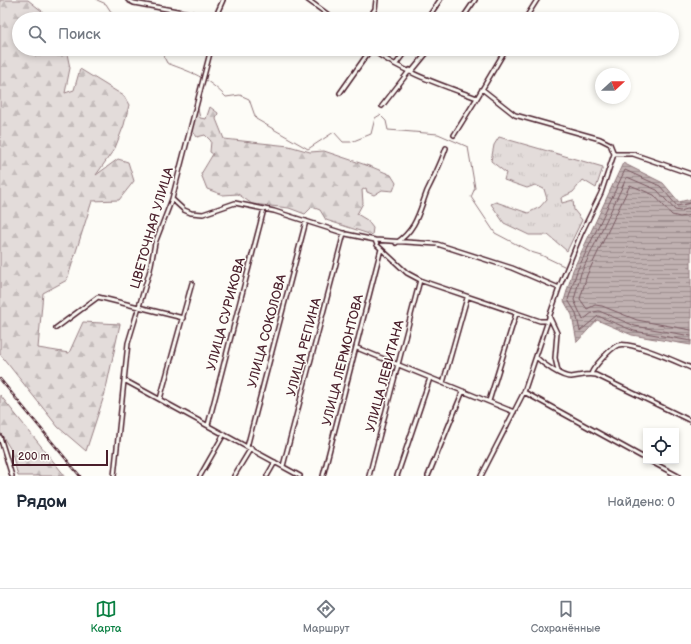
<!DOCTYPE html>
<html lang="ru">
<head>
<meta charset="utf-8">
<style>
  :root { --surface:#fff; --page:#f2f2f3; --text:#1f2937; --muted:#747a83; --line:#e0e1e3; --accent:#0b8043 }
  body { margin:0; font-family:"Balsamiq Sans",sans-serif; background:var(--page); color:var(--text) }
  .controls { position:absolute; right:12px; bottom:12px; display:grid; overflow:hidden; border-radius:0px; box-shadow:0 2px 6px #0003 }
  .controls button { width:36px; height:36px; display:grid; place-items:center; padding:0; border:0; border-bottom:1px solid var(--line); background:var(--surface); color:var(--text); font:20px sans-serif }
  .compass { position:absolute; left:595px; top:68px; width:36px; height:36px; border-radius:50%; background:var(--surface); box-shadow:0 2px 6px #0003; rotate:69deg }
  .scale { position:absolute; left:12px; bottom:10px; width:96px; box-sizing:border-box; padding-left:4px; border:2px solid #4a1f2b; border-top:0; font-size:11px; line-height:14px; white-space:nowrap; color:#4a1f2b; -webkit-text-stroke:3px #fdfcf7; paint-order:stroke }
  .list { margin:0; padding:0; list-style:none }
  h2 { display:flex; justify-content:space-between; align-items:center; height:52px; margin:0; padding:0 16px; font-size:17px }
  h2 small { font-size:13px; font-weight:400; color:var(--muted) }
  .icon { flex:none; width:22px; height:22px; fill:none; stroke:currentColor; stroke-width:2; stroke-linecap:round; stroke-linejoin:round }
  .map { position:relative; flex:none; width:691px; height:476px; overflow:hidden }
  .search { position:absolute; background:var(--surface); box-shadow:0 2px 6px #0003; left:12px; right:12px; top:12px; height:44px; display:flex; align-items:center; gap:10px; box-sizing:border-box; padding:0 14px; border-radius:22px; color:var(--muted); font-size:15px }
  .sheet { height:112px; background:var(--surface) }
  nav { display:flex; justify-content:space-around; align-items:center; box-sizing:border-box; height:56px; border-top:1px solid var(--line); background:var(--surface); font-size:11px; color:var(--muted) }
  nav a { display:grid; justify-items:center; gap:2px }
  nav .on { color:var(--accent) }
  .map>svg:first-child { display:block }
</style>
</head>
<body>
<div class="map">
<svg width="691" height="476" viewBox="0 0 691 476">
  <defs>
    <pattern id="grass-tufts" width="24" height="20" patternUnits="userSpaceOnUse"><rect width="24" height="20" fill="#e3dcda"/><path d="M3 7l-1-3M5 7V3M7 7l1-3M15 17l-1-3M17 17v-4M19 17l1-3" fill="none" stroke="#c4bcbb"/></pattern>
    <pattern id="forest-firs" width="22" height="20" patternUnits="userSpaceOnUse"><rect width="22" height="20" fill="#e3dcda"/><path d="M5 1l3.5 6h-7zM16 11l3.5 6h-7z" fill="#c4bcbb"/></pattern>
    <pattern id="water-rules" width="6" height="5" patternUnits="userSpaceOnUse"><rect width="6" height="5" fill="#c0b1b1"/><path d="M0 2.5h6" fill="none" stroke="#9e8f90"/></pattern>
  </defs>
  <rect width="100%" height="100%" fill="#fdfcf7"/>
  <filter id="ink" filterUnits="userSpaceOnUse"><feTurbulence type="fractalNoise" baseFrequency=".025" numOctaves="2"/><feDisplacementMap in="SourceGraphic" scale="8" xChannelSelector="R" yChannelSelector="G"/><feConvolveMatrix kernelMatrix="1 2 1 2 8 2 1 2 1" color-interpolation-filters="sRGB"/></filter>
  <g filter="url(#ink)">
    <path fill="url(#grass-tufts)" stroke="#967e82" d="M499,137L603,167L596,188L583,180L573,192L561,198L562,203L573,200L574,210L582,220L567,251L548,235H529L504,223L491,204L496,202L528,213L540,207L547,199L544,189L535,185L527,188L504,180L506,173L491,161L494,145Z"/>
    <path fill="url(#forest-firs)" stroke="#967e82" d="M0,0H28L52,19H19V49H66L70,68L65,93L74,90L80,69L124,96L129,105L124,125L115,148L96,175L118,159L128,162L134,181L119,200L92,201L67,280L43,293L38,348L69,353L83,322L120,324L105,393L86,451L58,427L0,354Z
      M210,107L218,113L216,119L224,139L289,146L310,152L324,151L372,167L391,175L396,183L393,191L382,190L374,195L367,192L366,188L362,190L363,203L357,214L367,220L373,228L372,235L326,220L320,210L312,207L305,214L289,208L252,204L238,194L223,195L207,189L201,174L213,154L210,152L211,141L205,135L197,137L191,129L198,109L200,118L206,119Z
      M0,395L65,476H18L11,450L0,432Z"/>
    <path fill="url(#water-rules)" stroke="#91777b" d="M623,163L663,183L679,202L691,199V345L632,335L597,320L577,342L572,315L564,301L573,270Z"/>
    <g fill="none" stroke-linecap="round" stroke-linejoin="round">
      <path stroke="#795961" stroke-width="1" d="M691,203L677,206L660,186L625,170L577,271L568,300L576,313L580,331L598,316L634,331L691,341
        M691,208L680,211L675,210L657,190L627,177L581,273L574,300L583,320L593,312L599,311L635,326L691,336
        M691,215L680,217L672,215L654,195L630,185L587,275L580,299L587,309L595,305L602,306L637,320L691,330"/>
      <path stroke="#91777b" stroke-width="1" d="M97,0L106,4L115,18L118,19
        M167,49L164,57L167,63C193,73 205,76 226,97L240,95L249,99L256,119L308,149L334,132L343,142H351L371,134L375,118L380,115L386,121L388,130L438,134L468,147L475,188L471,197L495,233L531,252L541,255L564,266"/>
      <defs>
        <path id="street" d="M128,0L134,3L215,18
          M308,0L334,19
          M215,18L223,0
          M368,19L375,9L376,0
          M427,19L440,0
          M462,19L475,0
          M525,19L537,0
          M371,49C399,71 444,86 477,98L506,49
          M396,64L407,49
          M412,71L430,49
          M340,93L371,49
          M382,106L410,70
          M454,135L477,98
          M614,154H633L691,174
          M172,199L184,210L191,213L203,214L235,203L274,211L346,234L375,240L437,244L512,268L559,288
          M375,240L377,245L407,273L422,281L540,321H547
          M396,243C416,230 419,212 427,191C434,177 441,163 446,148
          M549,316L557,333L555,358L558,371
          M56,328L98,297L183,318
          M357,348L514,412
          M536,357C543,364 561,377 571,377C580,376 588,373 596,375L691,421
          M591,374C594,366 611,348 618,345C632,341 677,362 691,368
          M124,380L300,476
          M443,383L467,298
          M524,392L646,459
          M160,399L192,283
          M489,401L516,314
          M208,425L264,209
          M0,437L12,476
          M247,447L306,221
          M650,461L678,476
          M283,466L344,233
          M114,476L128,343L150,270L155,243L172,199L211,49
          M200,476L224,434
          M234,476L251,448
          M267,476L275,462
          M323,476L381,249
          M369,476L420,280
          M397,476L430,378
          M428,476L463,391
          M481,476L524,392L559,288L581,234L601,193L614,154L610,144L600,139L515,115L482,89"/>
      </defs>
      <use href="#street" stroke="#4a1f2b" stroke-width="6"/>
      <use href="#street" stroke="#fdfcf7" stroke-width="3"/>
      <defs>
        <path id="rail" d="M0,379L80,476"/>
      </defs>
      <use href="#rail" stroke="#4a1f2b" stroke-width="2.5"/>
      <use href="#rail" stroke="#fdfcf7" stroke-width="1" stroke-dasharray="3" stroke-linecap="butt"/>
    </g>
  </g>
  <g text-anchor="middle" dominant-baseline="central" stroke-width="3" stroke-linejoin="round" paint-order="stroke">
    <g font-size="13" fill="#4a1f2b" stroke="#fdfcf7">
      <text transform="translate(152 228) rotate(-74)">ЦВЕТОЧНАЯ УЛИЦА</text>
      <text transform="translate(226 314) rotate(-75)">УЛИЦА СУРИКОВА</text>
      <text transform="translate(267 331) rotate(-75)">УЛИЦА СОКОЛОВА</text>
      <text transform="translate(304 347) rotate(-75)">УЛИЦА РЕПИНА</text>
      <text transform="translate(343 360) rotate(-76)">УЛИЦА ЛЕРМОНТОВА</text>
      <text transform="translate(385 376) rotate(-75)">УЛИЦА ЛЕВИТАНА</text>
    </g>
  </g>
</svg>
<div class="controls">
<button><svg class="icon" aria-label="locate" viewBox="0 0 24 24"><circle cx="12" cy="12" r="6"/><path d="M12 2v4M12 18v4M2 12h4M18 12h4"/></svg></button>
</div>
<svg class="compass" viewBox="-18 -18 36 36"><path d="M0-13l5 13h-10z" fill="#e53935"/><path d="M0 13l5-13h-10z" fill="#747a83"/></svg>
<div class="scale">200 m</div>
<div class="search"><svg class="icon" aria-label="search" viewBox="0 0 24 24"><circle cx="10" cy="10" r="6"/><path d="M15 15l6 6"/></svg>Поиск</div>
</div>
<section class="sheet">
<h2>Рядом<small>Найдено: 0</small></h2>
<ul class="list">
</ul>
</section>
<nav>
<a class="on"><svg class="icon" aria-label="map" viewBox="0 0 24 24"><path d="M3 6l6-2 6 2 6-2v14l-6 2-6-2-6 2zM9 4v14M15 6v14"/></svg>Карта</a>
<a><svg class="icon" aria-label="directions" viewBox="0 0 24 24"><path d="M12 3l9 9-9 9-9-9zM9 14v-3h6M13 9l2 2-2 2"/></svg>Маршрут</a>
<a><svg class="icon" aria-label="saved" viewBox="0 0 24 24"><path d="M7 4h10v16l-5-4-5 4z"/></svg>Сохранённые</a>
</nav>
</body>
</html>
